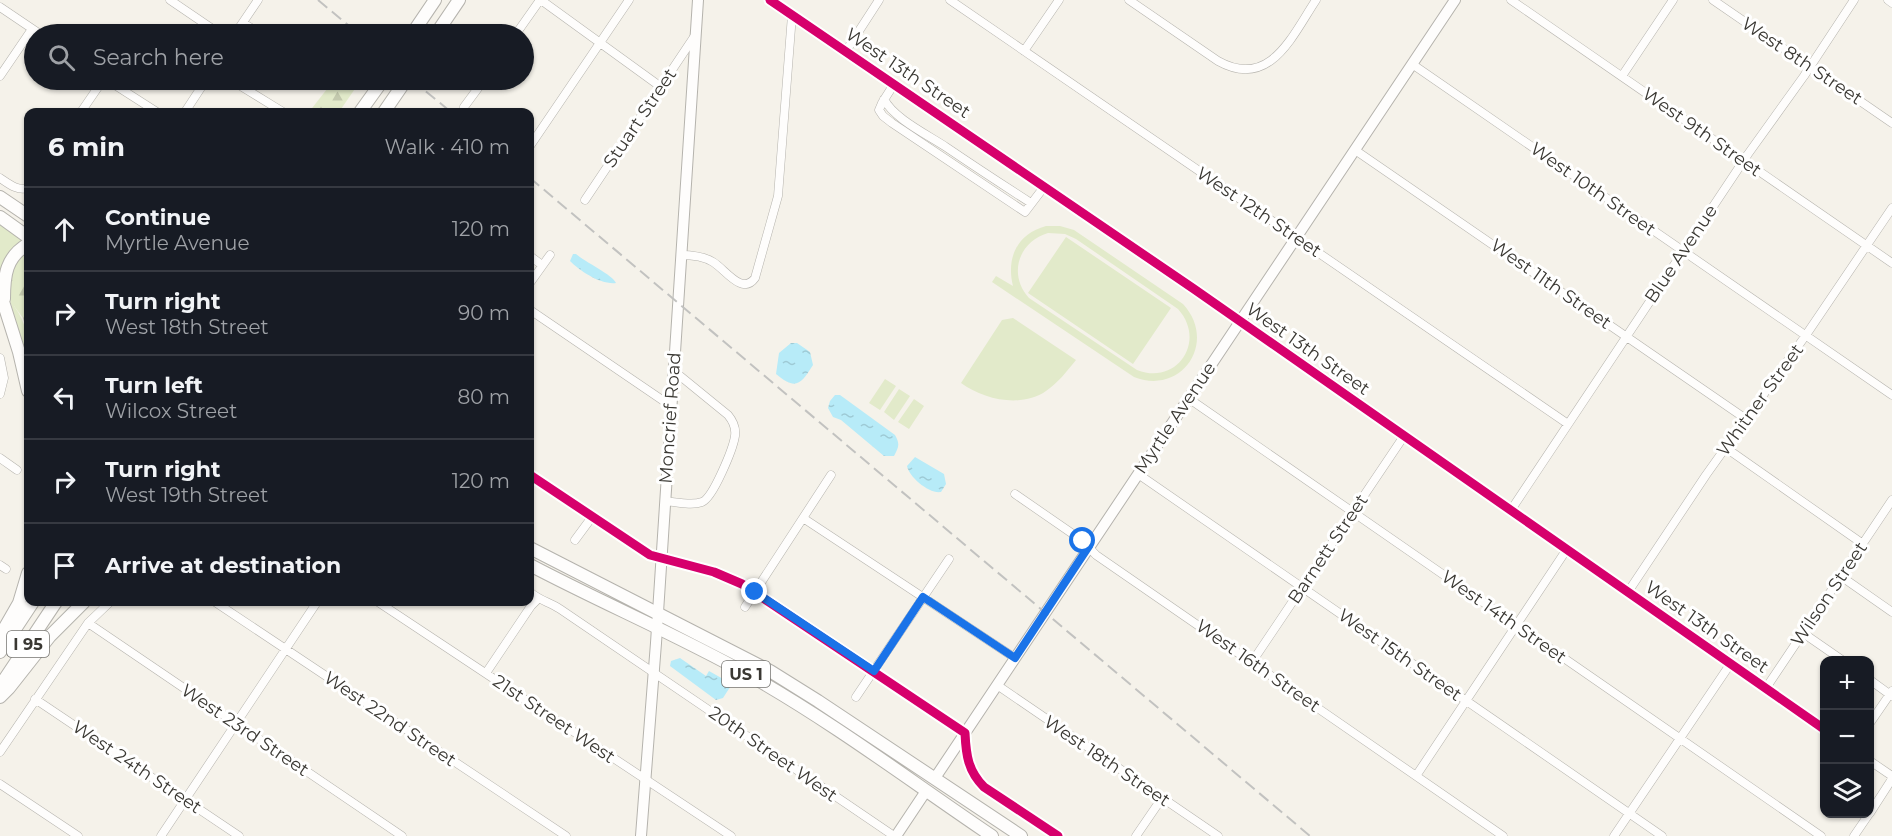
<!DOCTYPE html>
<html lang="en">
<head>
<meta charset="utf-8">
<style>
  :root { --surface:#171b24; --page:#242831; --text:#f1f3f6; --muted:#9ea1a6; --line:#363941 }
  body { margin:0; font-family:Montserrat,sans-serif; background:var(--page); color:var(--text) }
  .controls { position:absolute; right:18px; bottom:18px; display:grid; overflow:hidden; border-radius:12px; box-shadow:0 2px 4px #0004 }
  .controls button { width:54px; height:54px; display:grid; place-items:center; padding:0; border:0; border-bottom:2px solid var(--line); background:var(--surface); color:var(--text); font:30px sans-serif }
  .stop { position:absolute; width:18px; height:18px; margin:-14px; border:4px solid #1a73e8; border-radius:50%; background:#fff }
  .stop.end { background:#1a73e8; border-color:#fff; box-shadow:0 2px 6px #0008 }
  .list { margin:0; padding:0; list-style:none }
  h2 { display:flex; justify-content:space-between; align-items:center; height:78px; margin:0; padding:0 24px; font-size:26px }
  h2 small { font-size:20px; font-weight:400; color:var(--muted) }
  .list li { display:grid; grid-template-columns:39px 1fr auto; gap:18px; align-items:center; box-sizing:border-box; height:84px; padding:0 24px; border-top:2px solid var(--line) }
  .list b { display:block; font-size:22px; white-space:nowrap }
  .list p { margin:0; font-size:20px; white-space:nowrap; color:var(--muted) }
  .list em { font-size:20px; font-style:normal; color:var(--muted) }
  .icon { flex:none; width:33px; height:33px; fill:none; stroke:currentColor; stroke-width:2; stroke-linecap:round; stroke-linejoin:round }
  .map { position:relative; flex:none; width:1892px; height:836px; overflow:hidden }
  .search { position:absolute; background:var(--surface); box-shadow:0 2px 4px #0004; left:24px; top:24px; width:510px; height:66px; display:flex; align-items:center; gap:15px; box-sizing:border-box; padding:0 21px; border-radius:33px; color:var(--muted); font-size:22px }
  .panel { position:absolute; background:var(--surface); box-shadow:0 2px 4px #0004; left:24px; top:108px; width:510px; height:498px; border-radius:12px }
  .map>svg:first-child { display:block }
</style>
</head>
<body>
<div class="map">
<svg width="1892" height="836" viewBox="0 0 1892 836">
  <defs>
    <pattern id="forest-firs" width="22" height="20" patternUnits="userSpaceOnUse" patternTransform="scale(1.5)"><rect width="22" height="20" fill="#e2eaca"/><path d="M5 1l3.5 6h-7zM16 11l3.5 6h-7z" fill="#c3c9ae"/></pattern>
    <pattern id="water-ripples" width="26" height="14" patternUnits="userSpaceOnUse" patternTransform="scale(1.5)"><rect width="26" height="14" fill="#b7ebf8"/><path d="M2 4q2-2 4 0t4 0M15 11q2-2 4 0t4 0" fill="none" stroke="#9ecad5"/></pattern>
  </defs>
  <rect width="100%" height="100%" fill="#f5f2ea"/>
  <path fill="#e2eaca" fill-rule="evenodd" d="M0,225L26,242L0,286Z
    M1046,226H1060L1074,230L1183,304C1218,342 1182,396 1134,377L992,282L996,276L1013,286C1006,258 1017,234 1046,226ZM1048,233L1065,234L1076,239L1178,309C1207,341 1177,386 1137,370L1029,298C1008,275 1018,242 1048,233Z
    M1066,237L1171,308L1133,364L1028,293Z
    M28,249V267L27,266L14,306C31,329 28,348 28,375L8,291L13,264Z
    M1013,318L1076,360C1067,371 1058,383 1046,391C1022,408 984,400 961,383L1002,320Z
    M885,379L896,386L880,410L869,403Z
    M899,389L910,396L894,420L884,412Z
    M914,399L924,406L909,429L898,422Z"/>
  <path fill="url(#forest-firs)" d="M334,80H361L339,112H309Z
    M27,266L28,267V337L23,318L14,306L11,281Z"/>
  <path fill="url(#water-ripples)" d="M573,254H576C585,262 613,275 616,283C601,285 580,271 570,261Z
    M791,343H797L810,352L813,365C801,384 796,391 776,374L779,353Z
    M835,395H840L895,435C900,444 899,447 894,456H884L841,420L833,417L828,408L830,401Z
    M915,457L944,474L946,484L941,492C929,494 909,477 907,466Z
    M680,658L706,676L709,671L732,684L723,698L716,700L670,666L671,661Z"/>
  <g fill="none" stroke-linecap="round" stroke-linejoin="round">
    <defs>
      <path id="minor" d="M170,0L220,34
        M541,0L661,87
        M770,0L1194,289L1824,729
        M950,0L1568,424
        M1129,0L1218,61C1270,90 1292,36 1316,0
        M1511,0L1892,263
        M1713,0L1892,123
        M1888,0L1892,3
        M0,7L40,34
        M243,23L261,34
        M235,34L258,0
        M516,34L540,0
        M846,51L879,0
        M1024,51L1059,0
        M1412,64L1892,395
        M0,76L32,29
        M1622,76L1673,0
        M107,80L157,112
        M231,80L283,112
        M894,84L882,103L879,110L883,116L892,123L1025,212L1044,187
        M884,99C893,118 928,135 946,147C974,166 1003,185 1031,203
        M464,107L484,80
        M81,112L103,80
        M185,112L206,80
        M530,146L629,0
        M1355,150L1746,419
        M0,178C9,184 17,191 28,188
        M585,200L694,37
        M681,255C692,255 703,256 713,262C725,269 742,296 755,278L778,196L792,15
        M530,256L542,265
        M530,283L550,255
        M530,310L671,406
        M0,358L4,378L0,394
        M1188,398L1821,836
        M1726,448L1863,544
        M0,458L17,470
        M1138,474L1662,836
        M530,475L650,555L714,572L742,584L965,733C966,755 968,771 984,787L1058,836
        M1015,494L1083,541L1096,555L1503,836
        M665,501C676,502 692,506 702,502C713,498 733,449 735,436C736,429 733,421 728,415L674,371
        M1511,510L1748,154L1804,76L1854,0
        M803,518L1015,658
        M575,540L592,517
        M0,565L6,569
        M1842,577L1892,612
        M530,592C539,600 549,602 560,609L894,836
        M1628,592L1706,475L1806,335L1892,208
        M215,602L566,836
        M378,602L731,836
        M745,607L831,475
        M88,623L402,836
        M1803,633L1842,660
        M1252,662L1404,436
        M486,673L531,606L538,599
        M1870,680L1892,696
        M997,685L1218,836
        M1766,688L1892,500
        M856,697L949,559
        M35,699L239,836
        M1870,723L1892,691
        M0,752L88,623L110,602
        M1870,761L1892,776
        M1416,776L1567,549
        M0,784L78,836
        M1870,813L1892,779
        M161,836L317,602
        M1136,836L1162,798
        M1614,836L1731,663
        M1854,836L1869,814"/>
      <path id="major" d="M935,778L1455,0
        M641,836L656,643L698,0
        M896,836L926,791"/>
      <path id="highway" d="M412,34L435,0
        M436,34L459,0
        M360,112L383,80
        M384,112L406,80
        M0,197L28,216
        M0,217L28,237
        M0,292L19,352L28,391
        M4,299C4,275 6,257 28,244
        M530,548L770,671L818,701L1021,836
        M530,565C602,603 678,635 749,675C834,723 912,782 992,836
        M0,636L19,603L28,573
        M0,652L33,602
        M0,686L56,602
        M0,697L9,688L50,636L84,602"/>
    </defs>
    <use href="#minor" stroke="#b5b3ad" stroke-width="9"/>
    <use href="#major" stroke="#b5b3ad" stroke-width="12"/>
    <use href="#highway" stroke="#b5b3ad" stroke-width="14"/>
    <use href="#minor" stroke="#fefdfc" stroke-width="8"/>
    <use href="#major" stroke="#fefdfc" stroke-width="10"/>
    <use href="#highway" stroke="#fefdfc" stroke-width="12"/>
    <path stroke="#c2c2c0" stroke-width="2" stroke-dasharray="12 6" stroke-linecap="butt" d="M318,0L359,34
      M412,80L451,112
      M530,178L1310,836"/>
    <defs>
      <path id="cycleway" d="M770,0L1194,289L1824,729
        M530,475L650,555L714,572L742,584L965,733C966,755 968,771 984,787L1058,836"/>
    </defs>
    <use href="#cycleway" stroke="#fff" stroke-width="13"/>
    <use href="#cycleway" stroke="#d6006c" stroke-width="9"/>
  </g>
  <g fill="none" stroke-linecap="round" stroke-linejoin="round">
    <path stroke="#1a73e8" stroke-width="8" d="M755,592L874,671L923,597L1015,658L1089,546L1083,541"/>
  </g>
  <g text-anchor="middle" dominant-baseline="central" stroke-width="6" stroke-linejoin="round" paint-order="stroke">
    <g fill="#fff" stroke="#757470" stroke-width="1.5">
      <rect x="7" y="631" width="42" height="26" rx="4.5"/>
      <rect x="722" y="661" width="48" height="26" rx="4.5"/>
    </g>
    <g font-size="16" font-weight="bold" fill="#3a3833">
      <text x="28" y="644">I 95</text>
      <text x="746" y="674">US 1</text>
    </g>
    <g font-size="18" fill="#3a3833" stroke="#fff">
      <text transform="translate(1802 61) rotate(34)">West 8th Street</text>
      <text transform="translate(908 73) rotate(34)">West 13th Street</text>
      <text transform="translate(640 118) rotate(-56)">Stuart Street</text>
      <text transform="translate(1702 132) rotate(35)">West 9th Street</text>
      <text transform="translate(1593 189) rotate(35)">West 10th Street</text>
      <text transform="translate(1259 212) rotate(34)">West 12th Street</text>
      <text transform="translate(1681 254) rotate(-56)">Blue Avenue</text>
      <text transform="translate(1551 284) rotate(35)">West 11th Street</text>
      <text transform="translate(1308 349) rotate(35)">West 13th Street</text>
      <text transform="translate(1760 400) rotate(-54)">Whitner Street</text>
      <text transform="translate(670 418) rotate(-86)">Moncrief Road</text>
      <text transform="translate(1175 418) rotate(-56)">Myrtle Avenue</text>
      <text transform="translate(1328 549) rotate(-56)">Barnett Street</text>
      <text transform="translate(1829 594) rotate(-56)">Wilson Street</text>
      <text transform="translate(1504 617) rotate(35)">West 14th Street</text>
      <text transform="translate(1707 627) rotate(35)">West 13th Street</text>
      <text transform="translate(1400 655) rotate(35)">West 15th Street</text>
      <text transform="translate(1258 666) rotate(35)">West 16th Street</text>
      <text transform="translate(390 719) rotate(34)">West 22nd Street</text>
      <text transform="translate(554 719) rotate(34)">21st Street West</text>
      <text transform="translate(245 730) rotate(34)">West 23rd Street</text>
      <text transform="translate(773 754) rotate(35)">20th Street West</text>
      <text transform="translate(1107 761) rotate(34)">West 18th Street</text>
      <text transform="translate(137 767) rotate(34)">West 24th Street</text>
    </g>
  </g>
</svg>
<div class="controls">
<button>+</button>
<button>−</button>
<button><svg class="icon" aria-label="layers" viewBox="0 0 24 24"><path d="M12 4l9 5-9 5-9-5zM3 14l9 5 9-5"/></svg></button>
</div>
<div class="stop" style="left:1083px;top:541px"></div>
<div class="stop end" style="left:755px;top:592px"></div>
<div class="search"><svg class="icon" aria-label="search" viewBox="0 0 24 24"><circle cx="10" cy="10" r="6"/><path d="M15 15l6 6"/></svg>Search here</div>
<section class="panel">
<h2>6 min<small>Walk · 410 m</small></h2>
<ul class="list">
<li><svg class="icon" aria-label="ahead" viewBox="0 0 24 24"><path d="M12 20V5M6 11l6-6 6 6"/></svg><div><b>Continue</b><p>Myrtle Avenue</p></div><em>120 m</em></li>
<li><svg class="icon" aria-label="right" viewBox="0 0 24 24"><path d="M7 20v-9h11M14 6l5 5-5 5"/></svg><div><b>Turn right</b><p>West 18th Street</p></div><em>90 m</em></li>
<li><svg class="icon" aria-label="left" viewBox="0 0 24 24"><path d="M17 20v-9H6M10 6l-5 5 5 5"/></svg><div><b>Turn left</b><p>Wilcox Street</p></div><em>80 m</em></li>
<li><svg class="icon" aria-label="right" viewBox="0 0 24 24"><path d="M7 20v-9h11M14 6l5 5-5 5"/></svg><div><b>Turn right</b><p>West 19th Street</p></div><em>120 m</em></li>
<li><svg class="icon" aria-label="arrive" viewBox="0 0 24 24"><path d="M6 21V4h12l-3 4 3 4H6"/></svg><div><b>Arrive at destination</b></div></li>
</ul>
</section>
</div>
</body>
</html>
